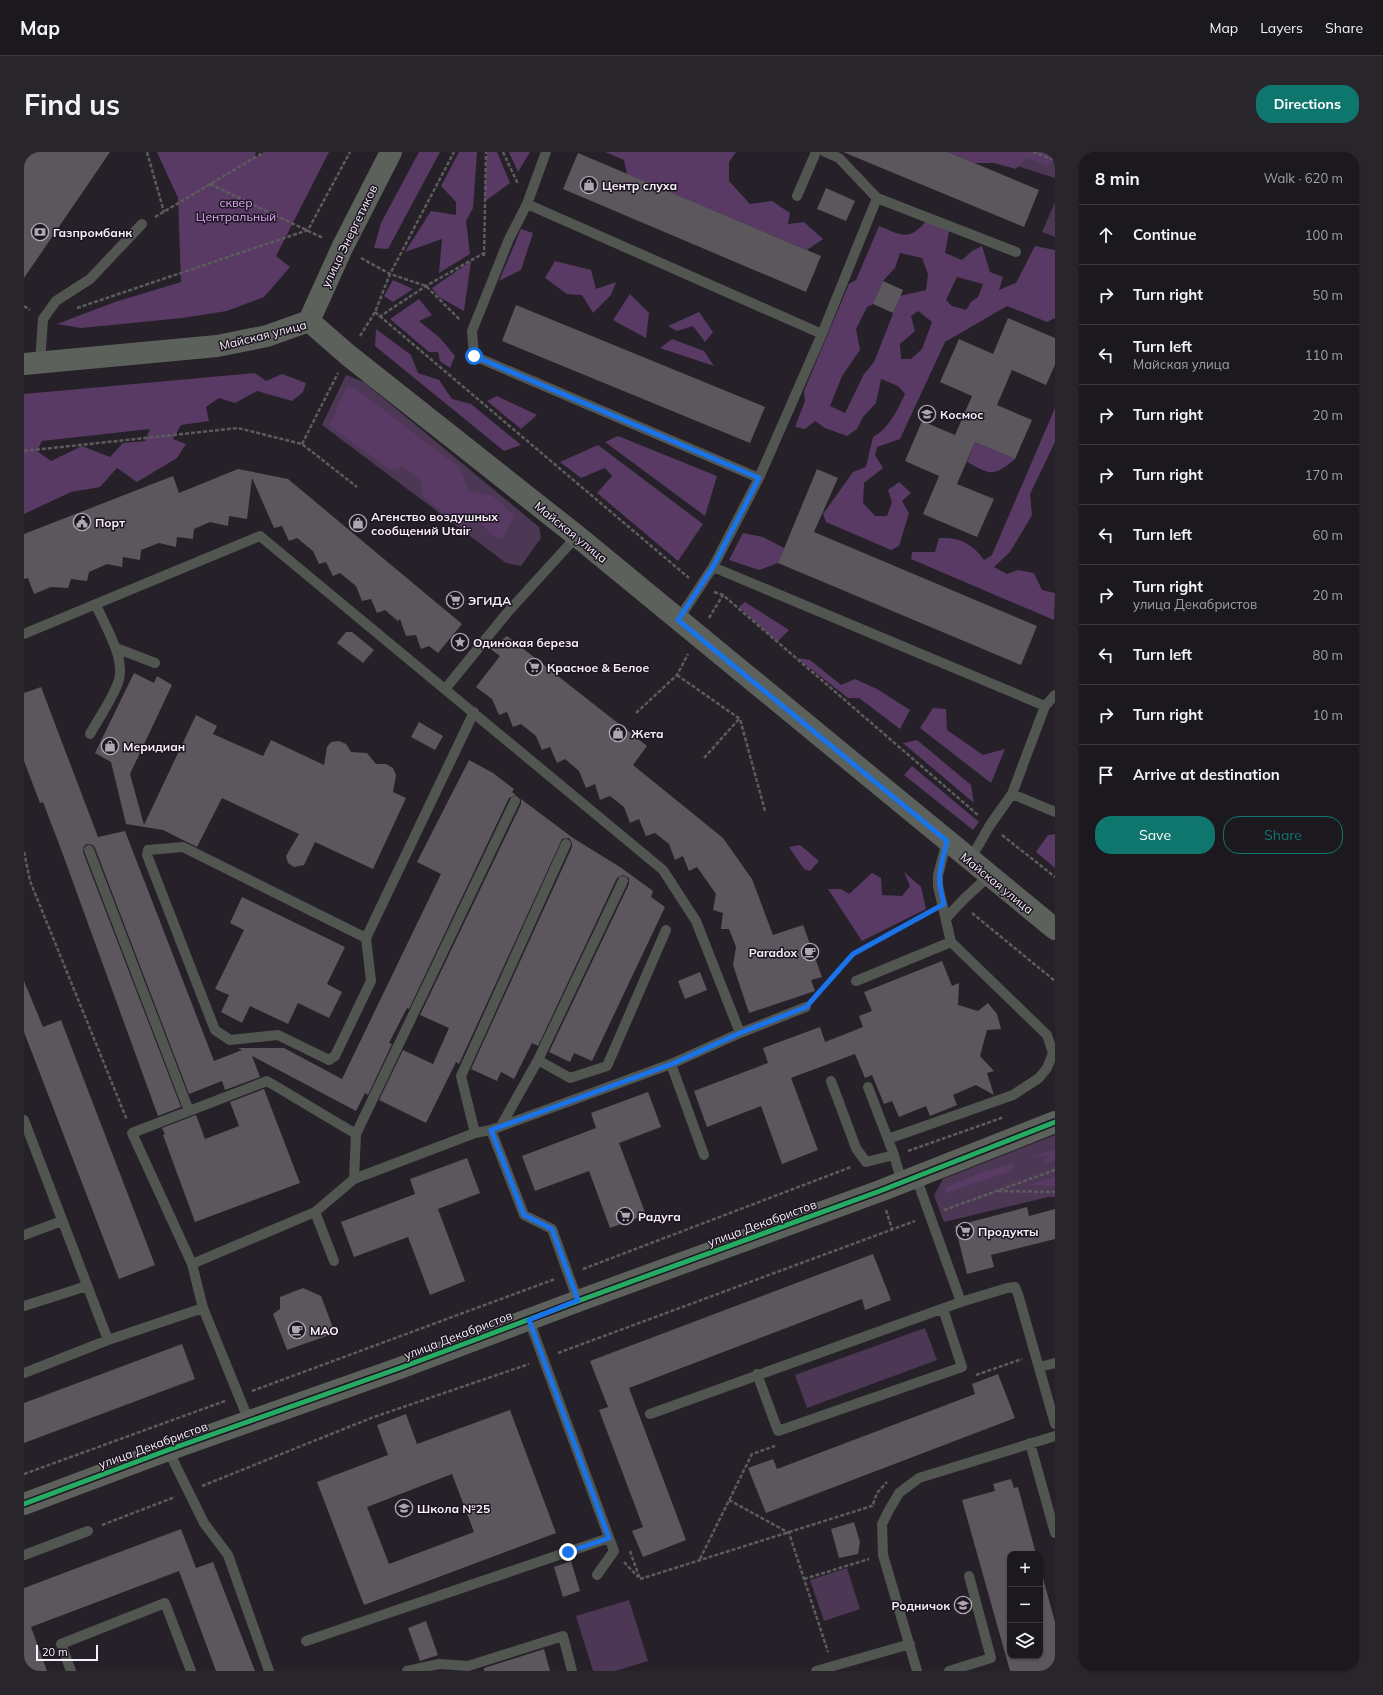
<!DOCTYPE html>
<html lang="en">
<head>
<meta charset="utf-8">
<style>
  :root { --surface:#1c191e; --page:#29262b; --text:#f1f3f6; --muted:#a0a0a4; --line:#3a383c; --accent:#0f766e }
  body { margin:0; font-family:Mulish,sans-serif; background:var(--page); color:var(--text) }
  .controls { position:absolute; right:12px; bottom:12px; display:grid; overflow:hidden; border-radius:8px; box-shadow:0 1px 3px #0004 }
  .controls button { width:36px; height:36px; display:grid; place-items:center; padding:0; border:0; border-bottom:1px solid var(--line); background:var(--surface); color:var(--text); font:20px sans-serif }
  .scale { position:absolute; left:12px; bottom:10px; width:62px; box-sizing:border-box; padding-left:4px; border:2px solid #f6eff9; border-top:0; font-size:11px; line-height:14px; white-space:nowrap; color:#f6eff9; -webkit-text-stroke:3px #1e1522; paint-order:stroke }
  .stop { position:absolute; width:12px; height:12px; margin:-9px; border:3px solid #1a73e8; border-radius:50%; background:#fff }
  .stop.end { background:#1a73e8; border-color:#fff; box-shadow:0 1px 4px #0008 }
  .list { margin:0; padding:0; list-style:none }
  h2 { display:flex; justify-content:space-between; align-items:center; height:52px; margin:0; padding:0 16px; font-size:17px }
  h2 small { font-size:13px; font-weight:400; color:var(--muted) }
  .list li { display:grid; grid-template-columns:26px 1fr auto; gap:12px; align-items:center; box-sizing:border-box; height:60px; padding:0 16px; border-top:1px solid var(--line) }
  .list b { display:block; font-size:15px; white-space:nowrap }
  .list p { margin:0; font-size:13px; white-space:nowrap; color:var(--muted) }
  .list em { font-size:13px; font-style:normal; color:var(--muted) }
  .actions { display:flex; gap:8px; padding:12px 16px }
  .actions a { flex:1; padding:9px 0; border:1px solid var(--accent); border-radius:16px; text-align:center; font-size:14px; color:var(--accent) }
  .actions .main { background:var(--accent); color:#fff }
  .icon { flex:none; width:22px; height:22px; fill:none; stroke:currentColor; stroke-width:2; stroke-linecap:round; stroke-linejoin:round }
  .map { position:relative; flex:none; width:1031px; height:1519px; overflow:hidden; border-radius:16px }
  header { display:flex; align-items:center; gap:24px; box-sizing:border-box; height:56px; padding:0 20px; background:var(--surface); border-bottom:1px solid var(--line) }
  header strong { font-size:19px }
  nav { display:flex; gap:22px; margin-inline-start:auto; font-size:14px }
  .intro { display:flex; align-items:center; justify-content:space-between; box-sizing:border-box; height:96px; padding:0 24px }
  h1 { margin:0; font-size:28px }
  .button { padding:10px 18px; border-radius:16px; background:var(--accent); color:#fff; font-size:14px; font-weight:700 }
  main { display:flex; gap:24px; padding:0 24px }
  aside { flex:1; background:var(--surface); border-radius:16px; box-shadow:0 1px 3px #0004 }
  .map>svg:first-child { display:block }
</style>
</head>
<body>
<header>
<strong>Map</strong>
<nav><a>Map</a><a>Layers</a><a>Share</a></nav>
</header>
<div class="intro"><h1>Find us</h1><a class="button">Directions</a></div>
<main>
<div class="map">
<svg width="1031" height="1519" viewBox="0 0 1031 1519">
  <rect width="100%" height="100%" fill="#262128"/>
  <path fill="#4c3755" d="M1031,0V26L974,8Z
    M1031,50V85L1018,80Z
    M322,223L340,230L515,375L517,386L497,414L482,411L298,273Z
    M1031,983V1045H1024L920,1070L910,1043L919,1027Z
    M901,1176L913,1208L783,1256L771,1223Z
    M823,1416L836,1457L800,1469L786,1428Z
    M605,1448L624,1509L591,1519H569L552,1464Z"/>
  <path fill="#583a65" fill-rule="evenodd" d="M133,0H232L230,6L242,0H305L252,104L266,115L240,145L203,159L158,166L57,176L33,172L91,150L157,130L154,46Z
    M395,0H416L364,97L350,96L357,71Z
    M435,0H453L449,56L442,69L446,102L415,121L418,87L381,100L407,59L432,63V50L417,34Z
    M463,0H473L486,31L460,50Z
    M485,0H506L494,20Z
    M581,0H712L705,10V29L726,52L748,49L766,61L764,72L780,70L799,87L783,98L603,22L600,8Z
    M924,0H1031V6L1023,14L1002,6L992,17L970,11H950Z
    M902,69L925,79L921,101L938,108L948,99L958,94L966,120L979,125L975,138L992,131L1011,94L1031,98V166L1023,170L983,154L921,190L876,287L853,295L851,303L859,316L840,331L839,351L851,364H863L868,350L864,338L875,330L887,341L878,349L885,361L875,394L867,398L802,370L799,362L829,320L842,315L849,285C865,276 873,259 881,242L874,234L857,227L852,251L839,265L833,277L823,284L801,276L791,269L781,277L771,275L781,249L780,239L825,132L832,128L855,74C877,83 885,90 902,69ZM876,101L898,106L904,122L902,138L876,144L850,210L840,222L821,261L806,254L818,224L836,198L832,177L843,155L849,152L859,129L871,116ZM933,125L959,132L954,145L947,150L942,158L928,154L922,148ZM894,159L908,170L898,197L887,207H877L876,192L891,179L887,164Z
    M497,77L509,81L497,118L475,129Z
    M447,109L440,159L415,145L408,136Z
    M531,109L567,118L572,137L592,130L587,143L569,161L558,143L543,142L521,126Z
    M369,128L389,137L369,150L360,144Z
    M606,142L625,161L622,186L589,168Z
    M395,147L408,163L395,169L416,186L431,204L426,216L416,209L414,200H405L366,167Z
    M675,160L689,180L681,190L669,174L653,179L644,174Z
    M352,177L387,203L394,221L415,228L428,247L447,252L497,293L480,299L351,194Z
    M648,187L680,199L690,214L636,196Z
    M231,221L242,229L258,222L282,231L279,240L268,249L233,239L211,251L195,246L182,255L185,269L157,273L149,287L162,292L153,306L113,330L93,316L76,335L47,340L0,362V242ZM126,277L121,289L99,291L86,305L58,294L27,309L13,299L18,289Z
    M322,236H331L436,316L445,339L469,344L490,363L480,385L474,387L450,367L439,376L398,344L397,329L379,315L367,318L305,274Z
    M473,244L513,263L497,277L463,249Z
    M1031,256V290L1006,342L1008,363L986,400L970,415L983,422L994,418L1010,421L1018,438L1031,441L1030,468L887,407L888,400H911L915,386C935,385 948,391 960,408L968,403Z
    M594,284L693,324L681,364L581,290Z
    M951,290L991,307C969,325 967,323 943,310Z
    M574,293L679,372L654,409L573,341L588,324L581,316L557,326L536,310Z
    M719,381L739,385L760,396L754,411L735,418L705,408Z
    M721,450L765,478L753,490L715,455Z
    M773,506L786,508L817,533L831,527L853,537L886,558L876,577L835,546H824Z
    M909,556L922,557L923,578L959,603L981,597L967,631L896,576Z
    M893,588L947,633L950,651L879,591Z
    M888,614L955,670L949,678L880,623Z
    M1031,682V716L1012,700L1024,683Z
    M776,693L795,709L786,719L780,717L765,695Z
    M880,720L897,735L902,757L838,789L804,737H817L825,742L848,721L857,726L858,743L878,744L886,734Z
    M1031,997V1008L1020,1013L1025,1003L1007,1005Z
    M991,1011L989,1018L920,1042L922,1035L961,1019Z
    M1031,1024V1034L1006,1033Z"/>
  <path fill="#5b575d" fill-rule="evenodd" d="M0,0H86L0,126Z
    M819,0H924L1015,38L1000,75Z
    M554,1L797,104L782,140L539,37Z
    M802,36L831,49L822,69L793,57Z
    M859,129L879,138L869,161L849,152Z
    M492,153L741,255L726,291L478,189Z
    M984,166L1031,186V213L1022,233L988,218L973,253L1008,268L991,307L951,290L933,332L970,347L953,385L899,362L915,324L881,309L898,269L931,283L948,244L916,230L935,187L969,202Z
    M214,317L264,327L438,472L414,501L405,494L397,497L392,483L382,484L376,467L374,469L361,458L353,461L347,447L338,449L332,434L316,421L309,424L302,410L295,412L289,399L273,386L265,389L258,374L250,376L228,326L223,367L205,364L204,374L186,370L170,377L169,387L153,385L152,395L135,391L117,398L116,408L99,405L98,415L83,412L65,420L63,429L47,427L44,436L27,435L10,442L4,426L0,427V382L149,324L155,341Z
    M793,317L814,326L790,380L1013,474L997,513L754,411Z
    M322,480H328L350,498L339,511L313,491Z
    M483,484L623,594L609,613L699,686L728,727L749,783L779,773L798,825L787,828L791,839L725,861L709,813L712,795L705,777H697L699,761L689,758L692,742L673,715L665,719L659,704L651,708L645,692L631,681L622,684L615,667L606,671L600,655L586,644L576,648L571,632L562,636L555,619L541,607L533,611L526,595L518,598L512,584L497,572L489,575L483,560L475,563L468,547L452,535L476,504L465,496Z
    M110,521L130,531L133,524L148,533L106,622L120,673L172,563L193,574L189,582L239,604L247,588L300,613L303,595L307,590L315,589L322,592L327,600L343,601L352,612H362L369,616L372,623L369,640L382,646L349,717L291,690L280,713L270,715L264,711L262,704L275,682L198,646L173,695L139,678L102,672L87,610L71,601Z
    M17,535L74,685L101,679L190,909L218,898L214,896H260L318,927L417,722L393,710L445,608L469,621L490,637L488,640L492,643L485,646L385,857L383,856L365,891L368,892L344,943L341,941L332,959L228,904L236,925L201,938L198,929L165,942L71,696L69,693L63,692L60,694L59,700L157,955L134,964L38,700L19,650L16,651L0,609V541Z
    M395,570L419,584L411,598L387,585Z
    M497,647L549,686L596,715L629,739L627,745L641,755L568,909L550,901L546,910L525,900L605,732V726L599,723L593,726L514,894L508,891L490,927L477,920L473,929L447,917L548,695V691L545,686L538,687L435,912L432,910L402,971L355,948L379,898L409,912L425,876L396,863L497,652Z
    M218,745L321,795L303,832L318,840L305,866L274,851L264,872L226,854L218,871L197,860L205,843L191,837L220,778L206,771Z
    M918,809L928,834L935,831L934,853L954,859L964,851L973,862L977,877L963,878L956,904L970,919L963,921L970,943L952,933L929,943L933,953L906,964L902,954L875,965L868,949L860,952L848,923L841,926L831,902L767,926L794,998L758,1012L737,954L683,975L670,939L744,911L739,896L796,875L801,890L839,875L835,864L848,859L840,840Z
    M676,820L683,838L661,847L654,829Z
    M0,829L19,875L37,868L131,1113L95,1127L0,880Z
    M240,937L276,1031L171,1070L139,983L141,982L138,976L172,963L181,987L215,974L206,950Z
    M624,940L637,975L595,991L622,1063L586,1076L565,1019L511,1039L498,1004L572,976L567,961Z
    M443,1006L456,1041L414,1057L441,1129L406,1143L384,1085L330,1105L317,1070L391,1042L386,1027Z
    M1003,1055L1005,1064L1031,1057V1087L967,1103L970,1115L943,1122L931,1074Z
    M849,1102L867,1148L841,1158L838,1147L605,1236L662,1388L619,1405L608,1379L619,1375L575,1258L584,1255L566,1209Z
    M279,1136L297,1144L311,1181L263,1198L249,1162L256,1157V1145Z
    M158,1192L171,1227L0,1291V1251Z
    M974,1222L991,1266L742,1361L724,1316L749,1307L753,1317L951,1242L948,1232Z
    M486,1258L532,1381L340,1453L293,1330L364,1303L353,1273L382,1262L393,1292ZM428,1322L450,1380L365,1412L343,1355Z
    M987,1327L990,1336L994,1335L1012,1402H986V1504H1016V1415L1031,1470V1519H986L938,1348L971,1339L969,1332Z
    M830,1370L836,1390L834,1402L815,1406L807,1377Z
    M157,1377L172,1416L189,1410L231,1519H192L155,1419L7,1475L23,1519H0V1436Z
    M547,1409L556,1439L539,1445L530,1415Z
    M402,1469L414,1503L396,1509L384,1476Z
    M520,1497L526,1519H460V1516Z"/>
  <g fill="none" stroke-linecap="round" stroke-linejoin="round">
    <path stroke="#5c5c5d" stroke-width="2.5" stroke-dasharray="4 2" stroke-linecap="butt" d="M123,0L140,60
      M479,0L494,32
      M1009,0L1031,8
      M186,32L299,86
      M131,65L240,0
      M460,104L462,0
      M337,106L366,122L402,134L436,168
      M0,154L6,158
      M53,156L284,78L326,0
      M351,160L665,426
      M355,165L402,134L460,101
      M336,184L351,160L366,122L430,0
      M278,292L314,221
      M0,299L214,276L278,292L333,335
      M690,440L699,443L954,663
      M685,466L699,443
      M653,523L716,567L741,659
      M612,561L653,523L664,502
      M680,606L715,567
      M978,683L1031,725
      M0,700L6,729L103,968
      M948,761L1031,829
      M792,844L829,802L905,760
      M884,999L980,965
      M974,1039L1031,1040
      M862,1058L868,1077
      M920,1058L1031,1018
      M559,1117L827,1015
      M534,1201L891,1069
      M952,1223L998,1207
      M228,1239L531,1127
      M0,1322L201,1249
      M178,1334L347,1266L505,1212
      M705,1348L765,1381L804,1500
      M849,1352L853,1341L863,1330
      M78,1373L151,1345
      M606,1399L616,1427
      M676,1407L728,1302L751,1294
      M600,1410L614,1425
      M616,1427L851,1353
      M780,1427L845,1407"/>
    <path stroke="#515651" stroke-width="10" d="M522,0L503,52L485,87L448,179L450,204L735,326
      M801,0L815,6L853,46L992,100
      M773,44L792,0
      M503,52L798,182
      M16,211L19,167L32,149L66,127L118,72
      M689,415L1021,554
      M654,468L689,415L735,326L798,182L853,46
      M0,482L236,384L639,718L672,769L716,881
      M92,496L131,511
      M422,536L483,461L553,384
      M66,582C75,566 87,549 94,531C103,508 81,474 72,453
      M988,642L1031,660
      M65,698L165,959
      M946,708L966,673L988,642L1021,554L1031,543
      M923,765L941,746L965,724
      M342,786L159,695L124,698L123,703L191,878L206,888L254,883L305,908L311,904L347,829L342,786L450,560
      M832,829L927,790
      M514,908L546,926L583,914L642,778
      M647,912L680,1003
      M807,929L832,996L842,1010L870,1003
      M844,935L870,1003L878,1031
      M0,968L84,1188
      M477,974L514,908L599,729
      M467,978L500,1063L528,1077L554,1149
      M451,981L437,924L542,692
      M864,987L989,943L1015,926L1023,916L1029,901L1023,883L927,790L914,734V723L923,689
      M892,1025L937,1150
      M330,1027L332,982L491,649
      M291,1060L310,1109
      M0,1083L38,1069
      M168,1112L291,1060L330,1027L451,981L467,978L647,912L716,881L782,855
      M0,1154L63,1134
      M505,1168L590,1399L573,1423
      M1015,1215L1031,1211
      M0,1221L84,1188L179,1156
      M733,1222L754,1279L938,1215L919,1157
      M626,1262L937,1150L983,1136L991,1135L994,1142L1031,1272
      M225,1269L179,1156L168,1112L108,981L243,929L332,982
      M1006,1291L1031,1381
      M144,1298L180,1371L204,1403L245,1519
      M0,1403L64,1379
      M282,1489L585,1386
      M47,1519L37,1492L141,1451L167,1519
      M383,1519L415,1512L444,1514L539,1484L548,1519
      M792,1519L886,1492
      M893,1519L859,1403L858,1372L865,1358L875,1341L895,1326L1031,1284
      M925,1519L967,1506L945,1424"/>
    <path stroke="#5c625b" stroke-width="22" d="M285,169L324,203L553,384L1031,777
      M285,169L318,96L367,0
      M0,212L193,194L243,184L285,169
      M0,1352L144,1298L376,1216L554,1149L856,1039L1031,970"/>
    <defs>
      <path id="cycleway" d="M0,1352L144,1298L376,1216L554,1149L856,1039L1031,970"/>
    </defs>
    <use href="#cycleway" stroke="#1e1522" stroke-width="8"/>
    <use href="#cycleway" stroke="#26ab63" stroke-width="5"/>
  </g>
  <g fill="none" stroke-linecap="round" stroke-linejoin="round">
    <path stroke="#1a73e8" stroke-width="5" d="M450,204L735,326L689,415L654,468L923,689C916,717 912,724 920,752L829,802L782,855L716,881L648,912L467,978L500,1063L528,1077L554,1148L505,1168L585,1386L544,1400"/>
  </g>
  <defs>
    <symbol id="shop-ring" viewBox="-11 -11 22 22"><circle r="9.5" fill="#1e1522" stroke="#ada7b0" stroke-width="1.5"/><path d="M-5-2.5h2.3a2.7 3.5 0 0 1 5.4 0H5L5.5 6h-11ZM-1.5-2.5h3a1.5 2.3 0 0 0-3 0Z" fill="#ada7b0"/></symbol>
    <symbol id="bank-ring" viewBox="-11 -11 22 22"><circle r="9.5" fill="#1e1522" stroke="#ada7b0" stroke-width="1.5"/><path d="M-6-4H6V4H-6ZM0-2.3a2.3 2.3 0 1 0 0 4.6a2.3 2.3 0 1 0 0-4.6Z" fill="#ada7b0"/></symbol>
    <symbol id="school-ring" viewBox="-11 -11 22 22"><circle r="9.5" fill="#1e1522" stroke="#ada7b0" stroke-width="1.5"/><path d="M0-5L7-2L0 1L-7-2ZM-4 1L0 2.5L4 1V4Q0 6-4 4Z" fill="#ada7b0"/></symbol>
    <symbol id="civic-ring" viewBox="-11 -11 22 22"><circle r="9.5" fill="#1e1522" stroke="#ada7b0" stroke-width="1.5"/><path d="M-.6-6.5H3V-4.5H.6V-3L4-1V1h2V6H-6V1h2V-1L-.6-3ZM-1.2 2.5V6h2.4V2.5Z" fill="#ada7b0"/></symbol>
    <symbol id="supermarket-ring" viewBox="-11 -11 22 22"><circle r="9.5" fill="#1e1522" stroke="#ada7b0" stroke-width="1.5"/><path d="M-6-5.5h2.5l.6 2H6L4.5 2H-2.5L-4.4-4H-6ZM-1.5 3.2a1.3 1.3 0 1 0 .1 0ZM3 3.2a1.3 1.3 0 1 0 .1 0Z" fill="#ada7b0"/></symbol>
    <symbol id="sight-ring" viewBox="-11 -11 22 22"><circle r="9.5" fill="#1e1522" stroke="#ada7b0" stroke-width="1.5"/><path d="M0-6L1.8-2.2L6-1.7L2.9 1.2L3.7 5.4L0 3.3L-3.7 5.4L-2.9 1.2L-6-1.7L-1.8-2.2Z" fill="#ada7b0"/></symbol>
    <symbol id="cafe-ring" viewBox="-11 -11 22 22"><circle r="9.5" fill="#1e1522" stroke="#ada7b0" stroke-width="1.5"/><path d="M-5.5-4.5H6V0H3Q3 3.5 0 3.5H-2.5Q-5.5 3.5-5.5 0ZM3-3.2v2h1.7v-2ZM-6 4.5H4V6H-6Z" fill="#ada7b0"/></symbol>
  </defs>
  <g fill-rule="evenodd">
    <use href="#shop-ring" x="555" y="23" width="20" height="20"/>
    <use href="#bank-ring" x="6" y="70" width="20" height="20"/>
    <use href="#school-ring" x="893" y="252" width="20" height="20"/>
    <use href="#civic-ring" x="48" y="360" width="20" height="20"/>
    <use href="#shop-ring" x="324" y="361" width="20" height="20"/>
    <use href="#supermarket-ring" x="421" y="438" width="20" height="20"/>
    <use href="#sight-ring" x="426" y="480" width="20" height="20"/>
    <use href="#supermarket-ring" x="500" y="505" width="20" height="20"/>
    <use href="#shop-ring" x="584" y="571" width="20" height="20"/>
    <use href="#shop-ring" x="76" y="584" width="20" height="20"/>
    <use href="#cafe-ring" x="776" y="790" width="20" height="20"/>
    <use href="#supermarket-ring" x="591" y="1054" width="20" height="20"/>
    <use href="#supermarket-ring" x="931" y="1069" width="20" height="20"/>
    <use href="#cafe-ring" x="263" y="1168" width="20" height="20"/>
    <use href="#school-ring" x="370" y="1346" width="20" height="20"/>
    <use href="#school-ring" x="929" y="1443" width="20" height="20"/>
  </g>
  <g text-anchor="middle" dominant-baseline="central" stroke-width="3" stroke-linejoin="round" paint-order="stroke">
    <g font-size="12" font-weight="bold" fill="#f6eff9" stroke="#1e1522" text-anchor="start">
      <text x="578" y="33">Центр слуха</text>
      <text x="29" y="80">Газпромбанк</text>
      <text x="916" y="262">Космос</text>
      <text x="347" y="364">Агенство воздушных<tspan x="347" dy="14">сообщений Utair</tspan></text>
      <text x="71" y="370">Порт</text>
      <text x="444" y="448">ЭГИДА</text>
      <text x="449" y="490">Одинокая береза</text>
      <text x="523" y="515">Красное &amp; Белое</text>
      <text x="607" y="581">Жета</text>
      <text x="99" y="594">Меридиан</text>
      <text x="773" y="800" text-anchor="end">Paradox</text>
      <text x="614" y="1064">Радуга</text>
      <text x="954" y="1079">Продукты</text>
      <text x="286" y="1178">МАО</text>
      <text x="393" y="1356">Школа №25</text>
      <text x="926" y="1453" text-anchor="end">Родничок</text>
    </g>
    <g font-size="12" fill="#dfabf6" stroke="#1e1522">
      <text x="212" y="50">сквер<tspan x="212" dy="14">Центральный</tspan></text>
    </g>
    <g font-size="12" fill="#f6eff9" stroke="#1e1522">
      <text transform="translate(325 84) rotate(-64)">улица Энергетиков</text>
      <text transform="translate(239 183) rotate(-14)">Майская улица</text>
      <text transform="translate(547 380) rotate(39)">Майская улица</text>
      <text transform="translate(973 731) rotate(39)">Майская улица</text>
      <text transform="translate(738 1071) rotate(-20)">улица Декабристов</text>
      <text transform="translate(434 1183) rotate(-21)">улица Декабристов</text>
      <text transform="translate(129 1293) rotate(-20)">улица Декабристов</text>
    </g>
  </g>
</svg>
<div class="controls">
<button>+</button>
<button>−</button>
<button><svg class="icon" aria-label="layers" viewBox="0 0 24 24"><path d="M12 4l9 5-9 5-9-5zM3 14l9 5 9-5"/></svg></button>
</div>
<div class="scale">20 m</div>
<div class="stop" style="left:450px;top:204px"></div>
<div class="stop end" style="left:544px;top:1400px"></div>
</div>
<aside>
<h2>8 min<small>Walk · 620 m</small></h2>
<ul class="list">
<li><svg class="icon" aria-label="ahead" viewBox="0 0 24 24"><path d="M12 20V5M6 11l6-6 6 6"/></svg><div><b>Continue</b></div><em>100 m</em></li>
<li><svg class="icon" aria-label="right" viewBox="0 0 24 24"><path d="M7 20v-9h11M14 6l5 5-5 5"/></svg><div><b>Turn right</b></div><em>50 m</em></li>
<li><svg class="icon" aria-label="left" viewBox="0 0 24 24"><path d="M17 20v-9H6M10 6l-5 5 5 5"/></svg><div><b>Turn left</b><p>Майская улица</p></div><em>110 m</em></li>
<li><svg class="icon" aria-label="right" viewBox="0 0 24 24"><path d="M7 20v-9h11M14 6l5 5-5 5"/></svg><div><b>Turn right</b></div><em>20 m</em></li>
<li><svg class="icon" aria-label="right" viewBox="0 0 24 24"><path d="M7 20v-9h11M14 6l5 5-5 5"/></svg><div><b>Turn right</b></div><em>170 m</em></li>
<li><svg class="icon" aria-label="left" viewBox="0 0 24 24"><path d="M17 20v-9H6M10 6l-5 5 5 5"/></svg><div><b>Turn left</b></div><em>60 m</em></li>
<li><svg class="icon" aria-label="right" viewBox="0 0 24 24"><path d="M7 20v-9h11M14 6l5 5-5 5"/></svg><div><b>Turn right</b><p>улица Декабристов</p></div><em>20 m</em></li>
<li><svg class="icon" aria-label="left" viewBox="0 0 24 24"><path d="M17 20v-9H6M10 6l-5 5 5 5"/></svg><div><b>Turn left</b></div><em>80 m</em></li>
<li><svg class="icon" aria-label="right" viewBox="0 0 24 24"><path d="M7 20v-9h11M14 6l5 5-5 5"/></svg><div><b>Turn right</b></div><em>10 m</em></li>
<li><svg class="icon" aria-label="arrive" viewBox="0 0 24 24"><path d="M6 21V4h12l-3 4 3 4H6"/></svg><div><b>Arrive at destination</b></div></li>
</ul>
<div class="actions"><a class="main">Save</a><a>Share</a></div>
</aside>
</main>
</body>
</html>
